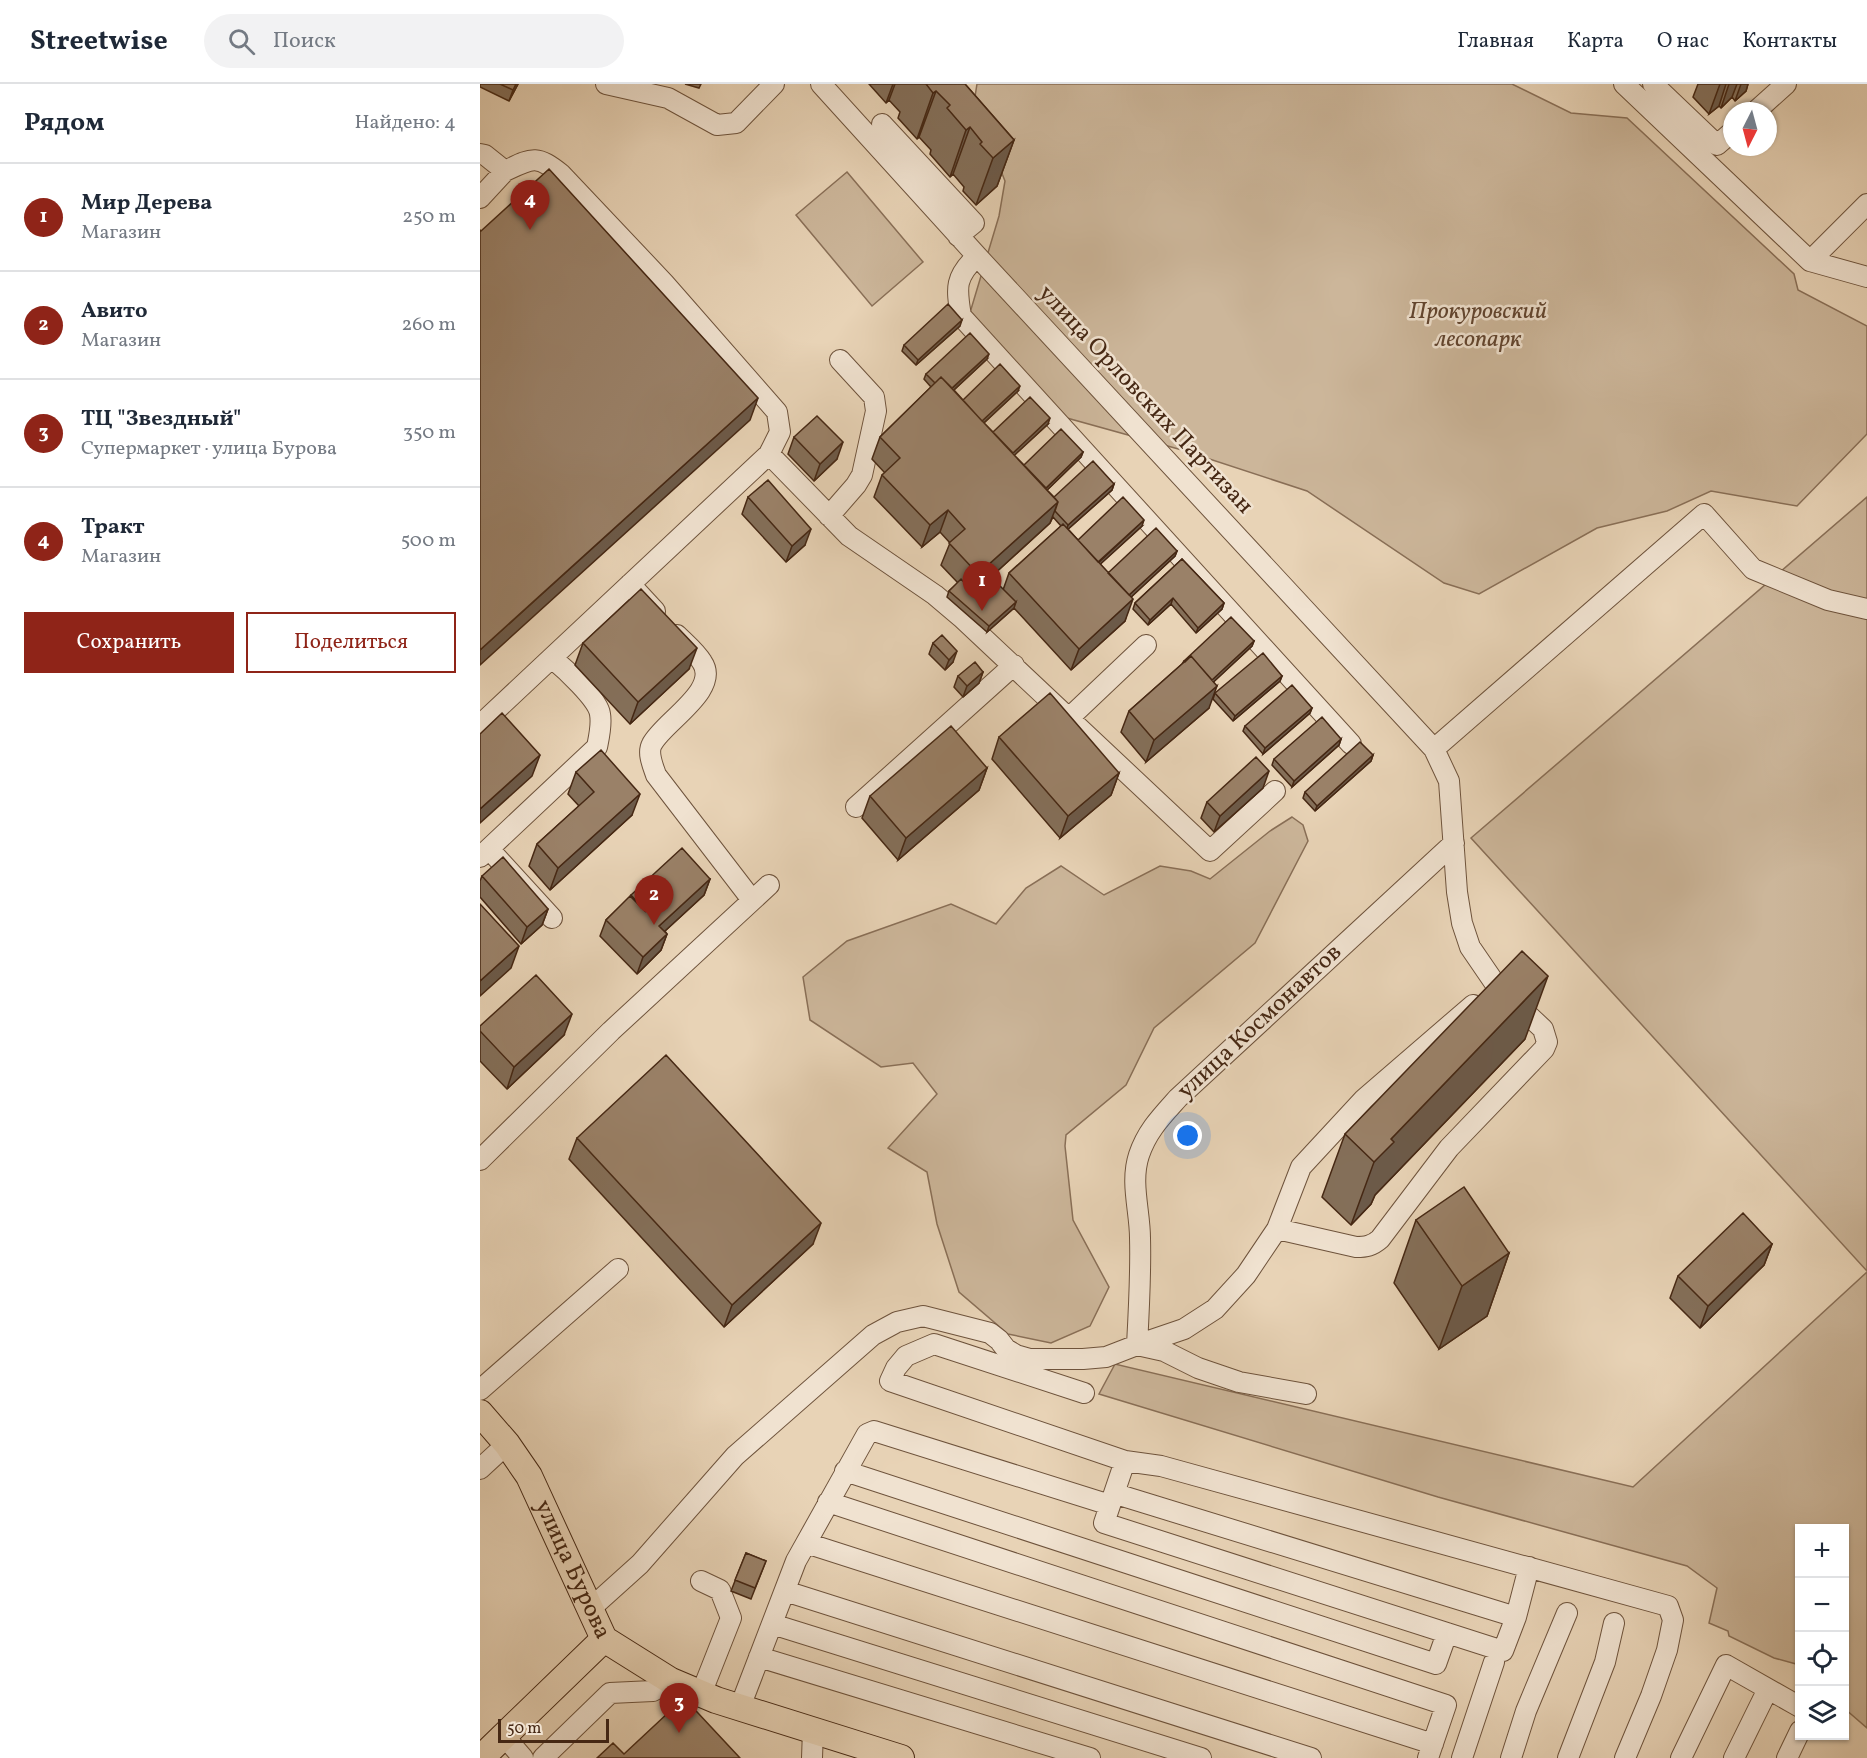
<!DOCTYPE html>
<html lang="ru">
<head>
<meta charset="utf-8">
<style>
  :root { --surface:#fff; --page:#f2f2f3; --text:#1f2937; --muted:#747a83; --line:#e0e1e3; --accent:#8f2418 }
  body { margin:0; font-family:Vollkorn,serif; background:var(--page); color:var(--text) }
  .controls { position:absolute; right:18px; bottom:18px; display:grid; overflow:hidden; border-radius:0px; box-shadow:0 2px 4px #0004 }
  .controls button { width:54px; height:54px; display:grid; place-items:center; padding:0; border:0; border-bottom:2px solid var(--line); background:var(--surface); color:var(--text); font:30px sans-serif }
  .compass { position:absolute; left:1243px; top:18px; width:54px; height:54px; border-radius:50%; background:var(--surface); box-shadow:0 2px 4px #0004; rotate:186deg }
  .scale { position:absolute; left:18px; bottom:15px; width:111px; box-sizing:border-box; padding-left:6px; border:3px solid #462814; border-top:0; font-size:16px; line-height:21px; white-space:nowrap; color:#462814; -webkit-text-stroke:4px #f0e2d0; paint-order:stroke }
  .you { position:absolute; left:708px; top:1052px; width:21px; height:21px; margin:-15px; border:4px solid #fff; border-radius:50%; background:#1a73e8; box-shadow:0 0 0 9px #1a73e833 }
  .badge { display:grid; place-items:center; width:39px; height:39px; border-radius:50%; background:var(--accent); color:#fff; font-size:20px; font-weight:700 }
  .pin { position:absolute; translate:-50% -50px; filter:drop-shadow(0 2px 3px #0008) }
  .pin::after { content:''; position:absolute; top:32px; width:21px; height:18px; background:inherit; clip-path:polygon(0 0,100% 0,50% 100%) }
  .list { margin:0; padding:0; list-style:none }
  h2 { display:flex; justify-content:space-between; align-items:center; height:78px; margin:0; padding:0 24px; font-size:26px }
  h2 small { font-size:20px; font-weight:400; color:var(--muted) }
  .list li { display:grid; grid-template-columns:39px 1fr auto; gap:18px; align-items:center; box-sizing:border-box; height:108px; padding:0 24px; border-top:2px solid var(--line) }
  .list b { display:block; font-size:22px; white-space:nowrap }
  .list p { margin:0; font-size:20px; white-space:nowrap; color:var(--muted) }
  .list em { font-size:20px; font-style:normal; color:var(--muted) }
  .actions { display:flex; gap:12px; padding:18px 24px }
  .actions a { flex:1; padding:14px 0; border:2px solid var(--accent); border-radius:0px; text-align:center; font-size:21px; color:var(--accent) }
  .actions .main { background:var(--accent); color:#fff }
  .icon { flex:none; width:33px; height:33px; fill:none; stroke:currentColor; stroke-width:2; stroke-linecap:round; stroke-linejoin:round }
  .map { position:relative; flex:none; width:1387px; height:1674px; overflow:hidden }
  header { display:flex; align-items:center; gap:36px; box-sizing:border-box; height:84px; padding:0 30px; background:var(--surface); border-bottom:2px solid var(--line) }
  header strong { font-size:28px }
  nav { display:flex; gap:33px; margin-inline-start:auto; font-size:21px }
  .search { width:420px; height:54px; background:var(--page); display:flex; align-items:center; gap:15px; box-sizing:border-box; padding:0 21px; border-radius:33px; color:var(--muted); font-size:22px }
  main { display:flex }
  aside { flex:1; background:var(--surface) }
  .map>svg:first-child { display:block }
</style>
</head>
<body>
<header>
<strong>Streetwise</strong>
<div class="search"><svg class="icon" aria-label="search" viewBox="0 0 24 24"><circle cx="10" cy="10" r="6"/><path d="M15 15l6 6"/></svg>Поиск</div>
<nav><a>Главная</a><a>Карта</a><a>О нас</a><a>Контакты</a></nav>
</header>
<main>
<aside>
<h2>Рядом<small>Найдено: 4</small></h2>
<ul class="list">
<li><span class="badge">1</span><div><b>Мир Дерева</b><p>Магазин</p></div><em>250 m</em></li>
<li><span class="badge">2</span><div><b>Авито</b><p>Магазин</p></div><em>260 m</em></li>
<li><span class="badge">3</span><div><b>ТЦ &quot;Звездный&quot;</b><p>Супермаркет · улица Бурова</p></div><em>350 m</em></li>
<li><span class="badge">4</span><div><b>Тракт</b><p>Магазин</p></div><em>500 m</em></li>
</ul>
<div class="actions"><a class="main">Сохранить</a><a>Поделиться</a></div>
</aside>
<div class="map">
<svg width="1387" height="1674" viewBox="0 0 1387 1674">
  <rect width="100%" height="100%" fill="#e8d3b6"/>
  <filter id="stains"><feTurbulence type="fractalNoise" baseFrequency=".00333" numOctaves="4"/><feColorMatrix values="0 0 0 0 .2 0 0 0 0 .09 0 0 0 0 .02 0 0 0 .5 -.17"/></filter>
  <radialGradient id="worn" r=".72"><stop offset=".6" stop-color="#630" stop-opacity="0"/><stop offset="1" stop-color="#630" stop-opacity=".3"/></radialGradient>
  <path fill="#ccb69a" stroke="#896f57" stroke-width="1.5" d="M497,0H1032L1091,29L1147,34L1314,190L1318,206L1387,242V350L1317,422L1231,407L1187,427L1117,444L999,510L964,499L827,407L702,366L587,334L489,232L519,132L525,97L494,19Z
    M367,88L443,178L392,222L316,131Z
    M1387,413V1187L991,754Z
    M812,733L823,741L828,757L775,859L674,944L646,1001L586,1051L585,1062L593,1136L629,1203L610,1242L571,1259L528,1250L479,1208L457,1140L447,1088L408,1064L457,1010L433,979L401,983L330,936L323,893L367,857L471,820L516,840L546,804L581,782L624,811L680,782L711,787L730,795L790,747Z
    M1387,1188V1644L1365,1625L1364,1444H1320L1319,1583L1316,1580L1294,1574L1249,1552L1248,1547L1229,1539L1237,1504L1207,1482L958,1413L619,1310L635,1280L1153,1403Z"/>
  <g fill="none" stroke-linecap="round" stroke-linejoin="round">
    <defs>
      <path id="minor" d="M126,0L188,14L237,41L256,39L294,0
        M341,0L497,172L954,665L969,697L977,808L982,839L990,863L1016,901
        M1144,0L1330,177L1387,193
        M1173,0L1237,61L1252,48
        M1276,27L1306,0
        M402,40L494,139L478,152
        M0,70L5,71L25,87L0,114
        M25,87C52,74 56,70 81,90L184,199L297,328L300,348L289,370L369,452L455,511L481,533L730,767L795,707
        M497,172C475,193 476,203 481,232L871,660
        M1330,177L1387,120
        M349,432L376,401L382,391L396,327L394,313L360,276
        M150,500L175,527
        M197,551C205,559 216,568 222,578C241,606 183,638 172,660C167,669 173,682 176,691L272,816
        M589,634L666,561
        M0,641L289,370
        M954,665L1224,430L1273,485L1348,516L1387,525
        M376,723L534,581
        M974,759L698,1014C681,1033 667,1047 659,1071C650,1098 660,1127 660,1154C661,1190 659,1225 657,1261L704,1245L735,1225L766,1191L797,1145L821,1083L884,1015L993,921
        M9,765L72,834
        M0,773L117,663C119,653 122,641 120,630C118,615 84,584 72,574
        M0,1076L131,947L289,801
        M797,1145L876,1163C886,1163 892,1162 900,1155L969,1064L1064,965L1067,958L1063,945L1033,917
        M0,1306L138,1185
        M604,1309L454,1260L426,1272L416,1284L410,1297L645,1377
        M0,1385L27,1360
        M365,1387L956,1580L967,1549
        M636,1410L1036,1533
        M348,1418L966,1621L948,1674
        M326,1459L953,1660
        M1049,1483L1036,1533L1023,1567L624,1439L645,1377L681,1382L1188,1522L1193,1536L1187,1566L1171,1612L1145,1674
        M221,1497L240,1506L251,1534L221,1610
        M305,1507L831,1674
        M110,1525L160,1480L255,1372L393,1251L417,1238L443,1232L510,1249L519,1256L526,1265L536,1271L550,1275H603L626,1273L657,1261L684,1267L718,1284L759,1298L826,1310
        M292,1540L721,1674
        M279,1573L610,1674
        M260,1623L316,1477L387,1350L394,1347L630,1421
        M24,1652L43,1674
        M63,1674L130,1609L173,1607L191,1597
        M332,1674L333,1646
        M982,1674L1014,1578
        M1031,1674L1046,1627L1087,1529
        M1088,1674L1125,1578L1134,1539
        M1201,1674L1246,1581L1320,1623
        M1254,1674L1288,1605
        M1307,1674L1320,1647"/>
      <g id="major">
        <path id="s1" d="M0,1329L27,1360L49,1392L124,1555L191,1597L236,1616L421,1674"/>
        <path d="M1,1674L124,1555"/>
      </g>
    </defs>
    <use href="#minor" stroke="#6e533c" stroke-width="22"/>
    <use href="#major" stroke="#462814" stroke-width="28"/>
    <use href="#minor" stroke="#f0e2d0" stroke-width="20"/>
    <use href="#major" stroke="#e8d3b6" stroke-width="26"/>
  </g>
  <path fill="#846f59" stroke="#462814" stroke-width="1.5" fill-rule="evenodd" d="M0,0H38L29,17L0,3Z
    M205,0H221L219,4Z
    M389,0H485L534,56L517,102L496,121L483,107L484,103L473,90L470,93L450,70L451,66L439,53L437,55L418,34L420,28L409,16L406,19Z
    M1218,0H1268L1266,7L1255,17L1252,13L1241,24L1239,22L1229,30L1213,13Z
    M480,242L436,281L422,267L424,261Z
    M507,275L474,306L483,316L538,307L504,339L513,348L568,340L534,371L544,381L603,368L601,373L567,406L574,413L634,400L632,406L588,445L598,456L662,442L620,480L628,489L697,467L695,472L651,513L645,537L591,586L534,524L507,548L467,513L469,507L478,499L461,481L470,459L460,448L442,463L394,413L402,391L405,389L392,375L400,353L451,303L444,295L446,290ZM573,433L581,442L529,489L523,506L511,493L570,439Z
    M314,353L357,375L334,397L308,370Z
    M268,413L325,461L306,478L262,430Z
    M702,475L744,519L742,525L716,549L691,520L668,541L653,525L655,519Z
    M774,557L772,562L733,598L729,624L666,678L641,648L649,627L702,580L704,577Z
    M103,559L209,585L150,640L95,581Z
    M453,559L473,578L465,586L449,570Z
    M503,588L499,599L483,613L474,603L478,592Z
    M802,592L800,597L753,637L733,615L735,609Z
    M832,624L830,629L783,670L763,647L765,642Z
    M519,653L639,689L631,711L580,754L512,675Z
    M861,655L859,661L812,703L792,681L794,675Z
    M893,671L891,677L835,727L823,714L825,708Z
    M507,684L499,706L418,776L382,734L390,712Z
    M96,688L152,731L70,806L49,782L57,760L99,722L88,710Z
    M783,704L734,748L721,734L727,718Z
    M2,792L68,825L62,841L41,860L0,813V797Z
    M230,795L224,811L185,847L187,850L181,866L157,890L120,852L126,836L150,813L151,811Z
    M0,942L84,951L27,1005L0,977Z
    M1045,955L895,1111L891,1120L871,1141L842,1113L865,1050Z
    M97,1054L333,1160L244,1243L89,1075Z
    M936,1136L1029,1169L1007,1232L959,1265L914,1199Z
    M1292,1160L1284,1181L1220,1244L1190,1214L1198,1192Z
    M266,1469L286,1477L271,1515L251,1507Z"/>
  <path fill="#6c5a49" stroke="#462814" stroke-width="1.5" d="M36,0H38L29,17L33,6Z
    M413,0H415L409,16L406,19Z
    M1240,0H1246L1239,22L1229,30Z
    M1249,0H1257L1252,13L1241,24Z
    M1261,0H1268L1266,7L1255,17Z
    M456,7L439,53L437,55L453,9Z
    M490,43L473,90L470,93L486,46Z
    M534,56L517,102L496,121L513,74Z
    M482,236L480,242L436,281L438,276Z
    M509,270L507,275L463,316L465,311Z
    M540,302L538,307L494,348L496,342Z
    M278,314L270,336L0,581V566Z
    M570,334L568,340L524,381L526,375Z
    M363,358L357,375L334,397L340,380Z
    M603,368L601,373L559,414L561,409Z
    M634,400L632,406L586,447L588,441Z
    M578,418L570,439L490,512L498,490Z
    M468,426L460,448L442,463L450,441Z
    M664,436L662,442L614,486L616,481Z
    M331,445L325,461L306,478L312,462Z
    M697,467L695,472L647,517L649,511Z
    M693,514L691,520L668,541L670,536Z
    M653,515L645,537L591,586L599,565Z
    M536,518L534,524L507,548L509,542Z
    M744,519L742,525L716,549L718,544Z
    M774,557L772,562L724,607L726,601Z
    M217,564L209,585L150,640L158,618Z
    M477,567L473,578L465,586L469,576Z
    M503,588L499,599L483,613L487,602Z
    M802,592L800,597L753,637L755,632Z
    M737,602L729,624L666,678L674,656Z
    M832,624L830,629L783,670L785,664Z
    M861,655L859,661L812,703L814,697Z
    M60,671L52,692L0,739V725Z
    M893,671L891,677L835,727L837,722Z
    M507,684L499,706L418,776L426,754Z
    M789,687L783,704L734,748L740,732Z
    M639,689L631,711L580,754L588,732Z
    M160,710L152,731L70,806L78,784Z
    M230,795L224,811L173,858L179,842Z
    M68,825L62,841L41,860L47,843Z
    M187,850L181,866L157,890L163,873Z
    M39,862L31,884L0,912V897Z
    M1068,892L1045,955L895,1111L891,1120L871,1141L894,1078L911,1055Z
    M92,930L84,951L27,1005L34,983Z
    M341,1139L333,1160L244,1243L252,1221Z
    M1292,1160L1284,1181L1220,1244L1228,1222Z
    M1029,1169L1007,1232L959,1265L982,1202Z"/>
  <path fill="#9a8168" stroke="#462814" stroke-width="1.5" d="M20,0H36L33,6Z
    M446,0H485L534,56L513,74L500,60L502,58L490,43L486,46L467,24L470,21L456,7L453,9Z
    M69,85L278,314L0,566V146L1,147Z
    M468,220L482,236L438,276L424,261Z
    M490,249L509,270L472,304L461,293L455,299L446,290Z
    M520,280L540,302L502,337L483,316Z
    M461,293L578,418L498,490L469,459L485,445L468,426L450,441L402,391L420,374L400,353Z
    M550,313L570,334L533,369L513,348Z
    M337,332L363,358L340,380L314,353Z
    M581,345L603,368L566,404L544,381Z
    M613,377L634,400L588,441L575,427L578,418L574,413Z
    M288,396L331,445L312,462L268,413Z
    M643,413L664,436L618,478L598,456Z
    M583,440L653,515L599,565L529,489Z
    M676,444L697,467L649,511L628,489Z
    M702,475L744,519L718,544L693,514L670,536L655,519Z
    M509,491L536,518L509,542L469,507L481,495L492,507Z
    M161,505L217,564L158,618L103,559Z
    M751,533L774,557L732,596L711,572L705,578L704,577Z
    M462,551L477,567L469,576L453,559Z
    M783,569L802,592L755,632L735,609Z
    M711,572L737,602L674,656L649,627Z
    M495,578L503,588L487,602L478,592Z
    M812,601L832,624L785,664L765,642Z
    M570,609L639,689L588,732L519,653Z
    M22,629L60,671L0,725V650Z
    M842,633L861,655L814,697L794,675Z
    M471,642L507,684L426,754L390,712Z
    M880,658L893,671L837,722L825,708Z
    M121,666L160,710L78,784L57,760L114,708L96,688Z
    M776,673L789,687L740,732L727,718Z
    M202,764L230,795L179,842L187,850L163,873L126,836L150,812L166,828L151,811Z
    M23,773L68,825L47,843L2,792Z
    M0,820L39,862L0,897Z
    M1042,867L1068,892L911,1055L914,1058L894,1078L865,1050Z
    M56,891L92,930L34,983L0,947V942Z
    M186,971L341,1139L252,1221L97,1054Z
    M984,1103L1029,1169L982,1202L936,1136Z
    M1263,1129L1292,1160L1228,1222L1198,1192Z
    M266,1469L286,1477L275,1504L255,1496Z
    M204,1614L260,1674H117L133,1659L144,1670Z"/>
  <g text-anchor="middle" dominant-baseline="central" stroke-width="5" stroke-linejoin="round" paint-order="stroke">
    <g font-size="24" font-style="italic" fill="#61442f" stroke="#f0e2d0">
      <text x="998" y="228">Прокуровский<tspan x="998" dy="28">лесопарк</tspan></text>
    </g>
    <g font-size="24" fill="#462814" stroke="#f0e2d0">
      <text transform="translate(665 316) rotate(47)">улица Орловских Партизан</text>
      <text transform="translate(780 938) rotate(-43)">улица Космонавтов</text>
      <text stroke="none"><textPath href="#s1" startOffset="183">улица Бурова</textPath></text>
    </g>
  </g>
  <rect width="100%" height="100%" filter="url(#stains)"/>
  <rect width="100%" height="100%" fill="url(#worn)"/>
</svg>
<div class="controls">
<button>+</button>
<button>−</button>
<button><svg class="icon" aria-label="locate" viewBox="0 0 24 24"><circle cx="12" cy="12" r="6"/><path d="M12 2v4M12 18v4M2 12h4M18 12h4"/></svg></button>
<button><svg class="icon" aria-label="layers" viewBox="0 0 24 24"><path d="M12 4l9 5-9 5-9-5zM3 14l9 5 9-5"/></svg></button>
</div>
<svg class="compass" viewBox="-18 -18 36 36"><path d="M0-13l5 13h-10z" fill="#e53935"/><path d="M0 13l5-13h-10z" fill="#747a83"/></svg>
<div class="scale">50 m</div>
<div class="you"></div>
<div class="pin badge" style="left:502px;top:527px">1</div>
<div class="pin badge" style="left:174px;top:841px">2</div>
<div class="pin badge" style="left:199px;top:1649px">3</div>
<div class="pin badge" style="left:50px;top:146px">4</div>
</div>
</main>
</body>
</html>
